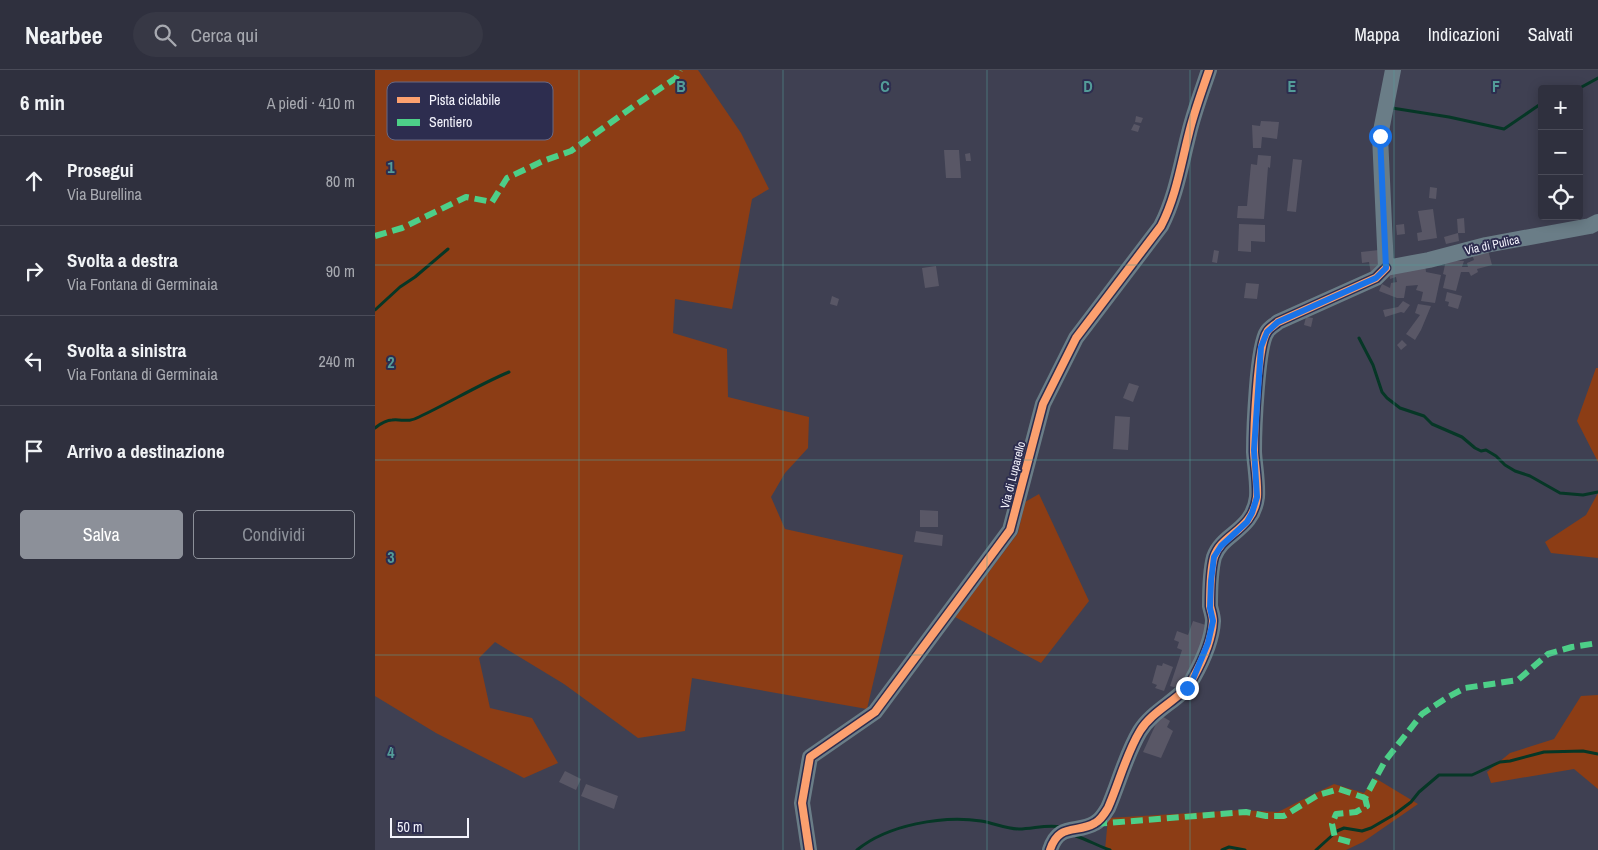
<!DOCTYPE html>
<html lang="it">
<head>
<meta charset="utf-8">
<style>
  :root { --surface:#2f303e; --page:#373845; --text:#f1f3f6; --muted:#a7a9b0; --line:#4a4b58; --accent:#8c9099 }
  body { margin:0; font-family:"Archivo Narrow",sans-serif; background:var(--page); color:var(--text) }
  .controls { position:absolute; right:15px; top:15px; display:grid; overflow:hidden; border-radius:5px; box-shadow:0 2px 12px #0003 }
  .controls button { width:45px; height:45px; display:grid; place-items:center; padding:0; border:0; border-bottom:1px solid var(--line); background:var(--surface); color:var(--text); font:25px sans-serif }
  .scale { position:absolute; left:15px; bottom:12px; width:79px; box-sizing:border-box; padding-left:5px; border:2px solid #f3f3fc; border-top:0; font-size:14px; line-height:18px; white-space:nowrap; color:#f3f3fc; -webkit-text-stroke:4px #2d2d4f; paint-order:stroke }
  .stop { position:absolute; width:15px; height:15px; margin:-11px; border:4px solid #1a73e8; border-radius:50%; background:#fff }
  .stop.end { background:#1a73e8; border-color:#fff; box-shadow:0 1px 5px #0008 }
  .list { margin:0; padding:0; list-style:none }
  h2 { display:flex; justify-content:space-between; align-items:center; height:65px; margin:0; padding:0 20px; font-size:21px }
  h2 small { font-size:16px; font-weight:400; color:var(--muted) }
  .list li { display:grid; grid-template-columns:32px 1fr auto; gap:15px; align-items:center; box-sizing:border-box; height:90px; padding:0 20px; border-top:1px solid var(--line) }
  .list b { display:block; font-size:19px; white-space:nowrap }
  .list p { margin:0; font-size:16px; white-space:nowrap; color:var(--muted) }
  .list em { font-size:16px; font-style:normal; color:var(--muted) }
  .actions { display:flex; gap:10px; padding:15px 20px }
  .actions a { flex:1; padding:11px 0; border:1px solid var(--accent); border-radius:5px; text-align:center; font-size:18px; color:var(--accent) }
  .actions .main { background:var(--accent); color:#fff }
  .icon { flex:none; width:28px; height:28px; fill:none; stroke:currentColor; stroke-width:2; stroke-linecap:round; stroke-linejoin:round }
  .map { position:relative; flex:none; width:1223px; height:780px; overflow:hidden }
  header { display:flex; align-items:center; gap:30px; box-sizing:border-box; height:70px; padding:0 25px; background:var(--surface); border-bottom:1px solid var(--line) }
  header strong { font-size:24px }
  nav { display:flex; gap:28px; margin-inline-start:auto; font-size:18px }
  .search { width:350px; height:45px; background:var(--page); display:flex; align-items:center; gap:12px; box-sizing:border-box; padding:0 18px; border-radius:28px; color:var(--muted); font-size:19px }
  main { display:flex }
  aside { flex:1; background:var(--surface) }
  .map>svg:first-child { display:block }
</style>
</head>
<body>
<header>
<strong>Nearbee</strong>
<div class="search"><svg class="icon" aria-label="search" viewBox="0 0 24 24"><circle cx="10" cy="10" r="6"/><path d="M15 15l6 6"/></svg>Cerca qui</div>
<nav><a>Mappa</a><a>Indicazioni</a><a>Salvati</a></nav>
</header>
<main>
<aside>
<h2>6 min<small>A piedi · 410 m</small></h2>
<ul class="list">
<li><svg class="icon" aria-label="ahead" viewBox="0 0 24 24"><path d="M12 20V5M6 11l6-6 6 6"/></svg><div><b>Prosegui</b><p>Via Burellina</p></div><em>80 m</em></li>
<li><svg class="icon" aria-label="right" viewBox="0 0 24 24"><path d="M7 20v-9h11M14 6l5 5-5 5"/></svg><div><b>Svolta a destra</b><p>Via Fontana di Germinaia</p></div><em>90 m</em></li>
<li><svg class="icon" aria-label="left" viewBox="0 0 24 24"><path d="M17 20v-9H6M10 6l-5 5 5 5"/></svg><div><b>Svolta a sinistra</b><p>Via Fontana di Germinaia</p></div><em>240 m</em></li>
<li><svg class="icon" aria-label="arrive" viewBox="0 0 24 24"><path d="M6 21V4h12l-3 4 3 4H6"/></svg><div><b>Arrivo a destinazione</b></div></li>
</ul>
<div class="actions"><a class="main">Salva</a><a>Condividi</a></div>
</aside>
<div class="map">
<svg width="1223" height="780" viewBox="0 0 1223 780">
  <rect width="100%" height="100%" fill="#3f4052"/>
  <path fill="#8c3d15" d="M0,0H323L366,63L394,119L377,129L357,239L300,229L298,263L352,279L353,327L434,347L433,378L410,403L396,427L410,459L528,485L492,639L317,608L310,661L263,668L189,614L120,572L104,588L115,638L157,648L183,693L149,708L61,663L0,626Z
    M1221,298H1223V392L1202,351Z
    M1223,423V488L1176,483L1170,472L1211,445Z
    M664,424L714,531L666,593L580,547L643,463L650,432Z
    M1223,625V719L1199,699L1116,713L1112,702L1135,683L1179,669L1206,626Z
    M1000,708L1043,734L988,772L971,780H730L733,748L866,740L903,742L959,714L989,723Z"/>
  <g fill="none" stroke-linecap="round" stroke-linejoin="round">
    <path stroke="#063726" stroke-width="3" d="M1203,19L1223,8
      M1017,38L1074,47L1129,59L1167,33
      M0,240L25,217L40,207L73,179
      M984,268L998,295L1007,322L1012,328L1025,338L1049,346L1057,354L1087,367L1100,378L1106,381L1111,380L1121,386L1130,395L1140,401L1155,406L1185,423L1208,425L1223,422
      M0,358C5,354 11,350 17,350C28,349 33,353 44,347C74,333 103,315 134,302
      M701,766C713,770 723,776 735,780
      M482,780C512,755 568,745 606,751C619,753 631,759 644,759C658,759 672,754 686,757
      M847,780L854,777L870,780
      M941,780L962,761L969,758L987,761L996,758L1020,744L1036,732L1044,722L1064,705H1097L1125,692L1135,691L1169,682L1208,681L1223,684"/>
  </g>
  <path fill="#595766" d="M761,46L768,48L766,53L760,52Z
    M886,51L904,52L902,69L887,67L886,78H878L877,55L885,56Z
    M759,54L765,56L763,62L756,60Z
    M569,80H584L586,108H571Z
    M595,83L596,91H591L590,84Z
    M883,85L896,86L895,98L893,97L889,149L862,148L863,136H872L876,94L882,95Z
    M918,89L927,90L921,142L912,141Z
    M1055,117L1062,118L1061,129L1054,128Z
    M1058,139L1062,168L1043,171L1042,163L1047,162L1043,141Z
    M1089,148L1090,163H1083L1084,171L1071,174L1069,167L1083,163L1082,149Z
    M864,154L890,155V172L876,171V182L863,181Z
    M1029,154L1030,164L1022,165L1021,155Z
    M1112,176L1117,195L1102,199L1103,202L1096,206L1094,202H1086L1081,221L1068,218L1071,205L1068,204L1071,190L1089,191L1087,197H1093L1092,193L1099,190L1096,181Z
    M839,180L844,181L842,193L837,192Z
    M1004,180L1005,200L996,204L994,192L987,193L986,182Z
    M1050,194L1051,202L1066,205L1060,233L1046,231L1048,222L1041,220L1043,215L1031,216L1029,228H1022L1004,221L1007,214L1015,218L1016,213L1022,212L1021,207L1015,209L1014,202Z
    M561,196L564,216L550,218L547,198Z
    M871,213L884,214L882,229L869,228Z
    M1072,222L1087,226L1083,239L1073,236L1074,232L1070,231Z
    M457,226L464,229L462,236L455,234Z
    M1028,231L1035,235L1029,243L1026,242L1010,247L1008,240L1023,237Z
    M1043,234L1056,236L1046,260L1040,270L1031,264L1045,245L1040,243Z
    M931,247L938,248L936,257L929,255Z
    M1027,270L1032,275L1026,280L1022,275Z
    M754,313L764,316L758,332L748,328Z
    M740,346L755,347L753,380L738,379Z
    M545,440L563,441V457H545Z
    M541,461L568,465L567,476L539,472Z
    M818,551L834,556L806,619L795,616L807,580L802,578L804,572L799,570L802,561L813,565Z
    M788,593L798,597L789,621L780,618L782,615L777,613L782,595L787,596Z
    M785,645L795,651L792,657L798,661L786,688L768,682Z
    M190,701L206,709L201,720L184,712Z
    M211,714L243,726L239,739L206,726Z"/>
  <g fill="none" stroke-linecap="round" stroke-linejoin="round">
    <path stroke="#6a7d87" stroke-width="16" d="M1011,198L1054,190L1111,175L1215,156L1223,152
      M1011,198L1005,66L1018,0
      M434,780L427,733L435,687L500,642L635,460L668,334L701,268L786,156C801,127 806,94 814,63C819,42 827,21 834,0
      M675,780C684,752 702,764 720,753C726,750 730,743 733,738C744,713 751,684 765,661C778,639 809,628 818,608C827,592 837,570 838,551C838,546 836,541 835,536C835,521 835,502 839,487C847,463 878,461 882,427C883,413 880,397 879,382C879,362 882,276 892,262C894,258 900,255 903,252L1001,208L1011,198"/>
    <path stroke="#4dcf88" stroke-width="6" stroke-dasharray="12 6" stroke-linecap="butt" d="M0,166L27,158L91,127L117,132L132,108L168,91L196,81L259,36L301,8L305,0
      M720,754L871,742L891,746H909L943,725L964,719L990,728L1010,691L1047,644L1073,627L1090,618L1143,610L1173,584L1197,577L1223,573
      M975,772L960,768L957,754L961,744L981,742L992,736L990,728"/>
    <defs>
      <path id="cycleway" d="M434,780L427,733L435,687L500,642L635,460L668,334L701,268L786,156C801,127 806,94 814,63C819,42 827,21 834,0
        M675,780C684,752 702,764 720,753C726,750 730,743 733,738C744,713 751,684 765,661C778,639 809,628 818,608C827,592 837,570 838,551C838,546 836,541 835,536C835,521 835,502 839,487C847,463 878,461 882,427C883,413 880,397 879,382C879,362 882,276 892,262C894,258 900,255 903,252L1001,208L1011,198"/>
    </defs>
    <use href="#cycleway" stroke="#2d2d4f" stroke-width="11"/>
    <use href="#cycleway" stroke="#fca06f" stroke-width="8"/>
  </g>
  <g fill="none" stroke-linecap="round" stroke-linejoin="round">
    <path stroke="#1a73e8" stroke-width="6" d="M812,618L818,609L833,573L838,551L835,538L836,511L839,487L846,476L872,452L877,443L882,427L879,380L886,277L892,262L903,252L1001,208L1011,198L1005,66"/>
  </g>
  <path fill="none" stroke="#539c99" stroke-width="1" stroke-opacity="0.55" d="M204,0V780M408,0V780M612,0V780M815,0V780M1019,0V780M0,195H1223M0,390H1223M0,585H1223"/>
  <g text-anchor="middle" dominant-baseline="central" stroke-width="4" stroke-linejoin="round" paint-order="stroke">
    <g font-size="12" fill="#f3f3fc" stroke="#2d2d4f">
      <text transform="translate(1117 175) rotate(-12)">Via di Pulica</text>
      <text transform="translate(638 405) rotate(-76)">Via di Luparello</text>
    </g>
  </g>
  <rect x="12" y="12" width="166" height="58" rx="8" fill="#2d2d4f" stroke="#686883" stroke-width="1"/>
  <rect x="22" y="27" width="23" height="6" fill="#fca06f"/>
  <rect x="22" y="49" width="23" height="7" fill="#4dcf88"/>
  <g font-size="14" fill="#f3f3fc">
    <text x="54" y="35">Pista ciclabile</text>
    <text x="54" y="57">Sentiero</text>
  </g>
  <g font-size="16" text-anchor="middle" font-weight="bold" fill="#539c99" stroke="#2d2d4f" stroke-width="4" stroke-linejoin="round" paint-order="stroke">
    <text x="306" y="22">B</text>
    <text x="510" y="22">C</text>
    <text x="713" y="22">D</text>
    <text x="917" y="22">E</text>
    <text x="1121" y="22">F</text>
    <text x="16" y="103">1</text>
    <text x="16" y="298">2</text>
    <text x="16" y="493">3</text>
    <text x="16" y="688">4</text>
  </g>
</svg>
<div class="controls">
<button>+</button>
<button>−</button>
<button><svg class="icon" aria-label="locate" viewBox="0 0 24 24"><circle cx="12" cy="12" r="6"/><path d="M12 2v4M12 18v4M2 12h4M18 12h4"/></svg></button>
</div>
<div class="scale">50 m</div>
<div class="stop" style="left:1005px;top:66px"></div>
<div class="stop end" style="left:812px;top:618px"></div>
</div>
</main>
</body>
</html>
